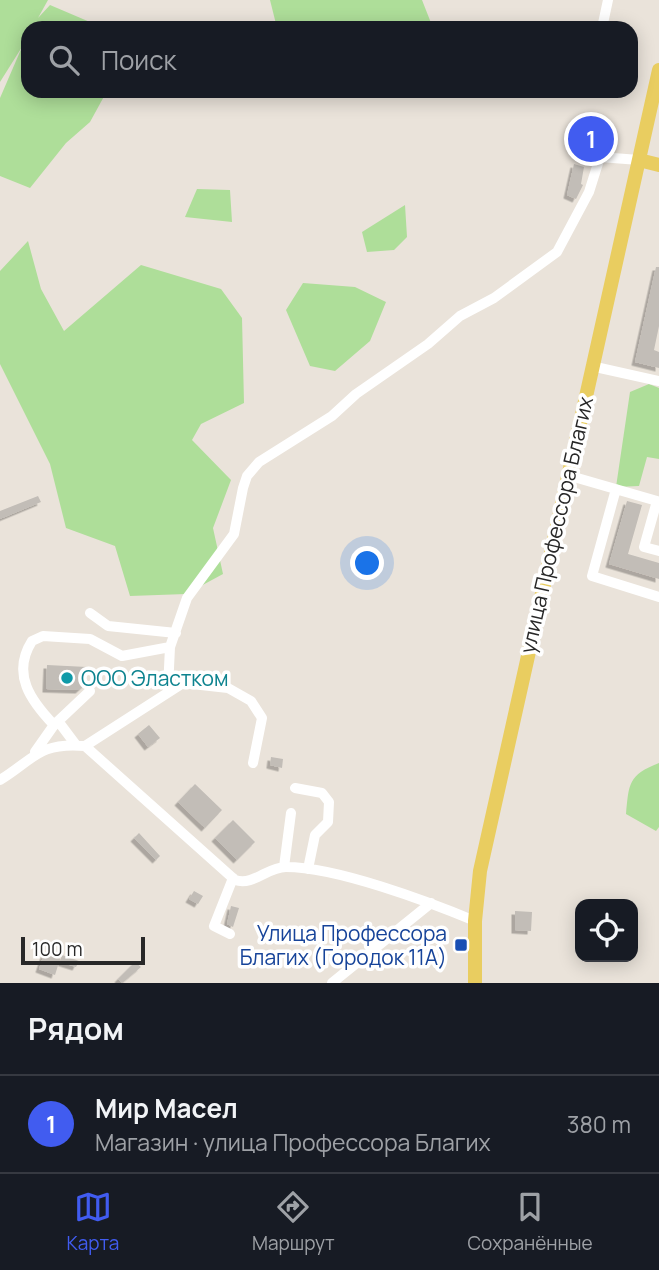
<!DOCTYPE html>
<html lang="ru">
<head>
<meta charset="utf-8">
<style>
  :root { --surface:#171b24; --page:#20242c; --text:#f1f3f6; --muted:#9ea1a6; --line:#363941; --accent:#415cf0 }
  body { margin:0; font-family:Manrope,sans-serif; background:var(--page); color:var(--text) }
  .controls { position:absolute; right:21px; bottom:21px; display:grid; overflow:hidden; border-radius:14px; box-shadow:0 4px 18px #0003 }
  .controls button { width:63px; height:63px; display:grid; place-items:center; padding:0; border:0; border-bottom:2px solid var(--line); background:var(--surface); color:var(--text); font:35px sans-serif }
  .scale { position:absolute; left:21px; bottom:18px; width:124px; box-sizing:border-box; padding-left:7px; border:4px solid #282828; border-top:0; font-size:19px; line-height:24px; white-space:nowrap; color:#282828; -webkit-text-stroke:5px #fff; paint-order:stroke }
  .you { position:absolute; left:368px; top:564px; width:24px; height:24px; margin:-18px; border:5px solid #fff; border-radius:50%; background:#1a73e8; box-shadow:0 0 0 10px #1a73e833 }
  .badge { display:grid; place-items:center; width:46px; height:46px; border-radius:50%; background:var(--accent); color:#fff; font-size:23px; font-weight:700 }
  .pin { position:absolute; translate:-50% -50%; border:4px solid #fff; box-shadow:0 2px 7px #0006 }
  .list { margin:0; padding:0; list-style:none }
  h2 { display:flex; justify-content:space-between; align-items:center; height:91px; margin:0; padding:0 28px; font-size:30px }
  h2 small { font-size:23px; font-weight:400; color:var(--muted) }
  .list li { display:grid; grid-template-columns:46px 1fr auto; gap:21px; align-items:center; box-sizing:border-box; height:98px; padding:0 28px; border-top:2px solid var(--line) }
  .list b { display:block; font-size:26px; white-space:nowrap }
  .list p { margin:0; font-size:23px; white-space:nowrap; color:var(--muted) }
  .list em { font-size:23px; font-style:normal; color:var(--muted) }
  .icon { flex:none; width:38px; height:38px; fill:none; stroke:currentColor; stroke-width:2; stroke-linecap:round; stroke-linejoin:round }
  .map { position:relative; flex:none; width:659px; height:983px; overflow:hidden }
  .search { position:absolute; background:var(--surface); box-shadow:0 4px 18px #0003; left:21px; right:21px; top:21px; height:77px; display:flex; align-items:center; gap:18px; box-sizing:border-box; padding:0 24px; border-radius:21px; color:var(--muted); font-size:26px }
  .sheet { height:189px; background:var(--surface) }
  nav { display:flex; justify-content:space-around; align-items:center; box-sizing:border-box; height:98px; border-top:2px solid var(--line); background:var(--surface); font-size:19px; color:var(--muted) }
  nav a { display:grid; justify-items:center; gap:4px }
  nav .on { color:var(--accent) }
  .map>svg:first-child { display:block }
</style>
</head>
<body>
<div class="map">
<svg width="659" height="983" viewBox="0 0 659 983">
  <defs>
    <filter id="shadow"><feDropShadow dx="-3.5" dy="3.5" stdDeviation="0" flood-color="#0004"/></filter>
  </defs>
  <rect width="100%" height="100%" fill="#eae3da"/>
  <path fill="#aede99" d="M0,0H48L38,18L50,5L104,28H28V91H107L90,122L66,143L30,188L0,176V98L22,47L0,82Z
    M270,0H422L433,28H277Z
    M197,189L230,190L232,222L185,217Z
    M405,205L407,237L394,250L367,252L362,232Z
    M28,241L41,289L64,331L141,265L221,289L242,318L244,403L201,424L192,440L231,480L213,528L223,574L186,594L130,596L115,546L66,528L50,464L0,364V271Z
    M303,283L355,287L386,302L370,341L335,371L310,366L286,310Z
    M649,384L659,388V459L647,457L639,486L616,487L630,392Z
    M659,763V827L656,831L626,814C629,784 628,775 659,763Z"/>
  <path fill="#c2bdb7" filter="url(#shadow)" d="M574,164L584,167L581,184L583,185L576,199L567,195Z
    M656,267H659V326L654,350L659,352V368L635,362Z
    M38,496L41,502L0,519V511Z
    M627,501L642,505L628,554L659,563V579L609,564Z
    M47,665L87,667L86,684L79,690L46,689Z
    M149,725L160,738L148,747L138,734Z
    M271,757L283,759L282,768L270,765Z
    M195,784L222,810L205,828L178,802Z
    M233,820L255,842L237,860L215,838Z
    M139,833L160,856L156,860L134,838Z
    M194,891L203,896L198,904L189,899Z
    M231,906L239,908L233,927L227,924Z
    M515,911L532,912L531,931L515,930Z
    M44,954L60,959L55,975L39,969Z
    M62,955L79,961L76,967L60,962Z
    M135,962L141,967L122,983L118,979Z"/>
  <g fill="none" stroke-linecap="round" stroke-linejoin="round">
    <path stroke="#fff" stroke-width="10" d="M602,28L608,0
      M591,366L659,381
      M567,475L657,501L644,547L659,551
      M616,489L592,576L659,597
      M90,613L108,626L176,633
      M168,689L170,647L187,598L234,534L243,488L247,476L259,462L332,416L356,394L428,344L460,316L494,298L557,252L589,192L600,157L639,160
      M58,721L76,745
      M54,725C31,701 11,674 32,641L43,636L90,639L122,656L170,647
      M85,746L183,683L228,688L251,701L262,718L253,763
      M35,752L54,725L90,691
      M0,780C34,759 39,742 85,746L235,880C254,886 267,867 286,867C336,867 427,901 475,921
      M295,788L322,793L329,802L328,822L315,835L308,869
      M284,867L291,813
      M230,934L214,926L233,878
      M332,983L431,903"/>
    <path stroke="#e9cd60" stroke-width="14" d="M639,160L659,165
      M475,983V921L480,871L659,70"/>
  </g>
  <circle fill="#0f9aa8" stroke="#fff" stroke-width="2.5" cx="67" cy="678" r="7"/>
  <rect fill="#1a4fb4" stroke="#fff" stroke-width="2.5" x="454" y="938" width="14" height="14" rx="3.5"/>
  <g text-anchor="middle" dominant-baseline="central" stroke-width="7" stroke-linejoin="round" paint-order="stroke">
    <g font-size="21" fill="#282828" stroke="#fff">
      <text transform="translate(556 525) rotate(-77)">улица Профессора Благих</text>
    </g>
    <g font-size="21" fill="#0d838f" stroke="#fff" text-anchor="start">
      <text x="81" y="678">ООО Эластком</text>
    </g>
    <g font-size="21" fill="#164399" stroke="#fff" text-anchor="end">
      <text x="447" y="933">Улица Профессора<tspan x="447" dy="24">Благих (Городок 11А)</tspan></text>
    </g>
  </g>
</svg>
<div class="controls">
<button><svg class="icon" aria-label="locate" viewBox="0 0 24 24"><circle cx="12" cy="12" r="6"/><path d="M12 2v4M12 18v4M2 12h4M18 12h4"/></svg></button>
</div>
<div class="scale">100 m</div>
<div class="you"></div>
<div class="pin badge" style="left:591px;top:139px">1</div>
<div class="search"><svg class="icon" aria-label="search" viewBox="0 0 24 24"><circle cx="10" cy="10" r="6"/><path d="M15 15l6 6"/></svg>Поиск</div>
</div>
<section class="sheet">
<h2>Рядом<small></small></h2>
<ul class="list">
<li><span class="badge">1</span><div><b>Мир Масел</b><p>Магазин · улица Профессора Благих</p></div><em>380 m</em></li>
</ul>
</section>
<nav>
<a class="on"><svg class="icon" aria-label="map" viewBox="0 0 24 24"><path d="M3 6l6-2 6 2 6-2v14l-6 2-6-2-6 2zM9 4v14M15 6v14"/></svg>Карта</a>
<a><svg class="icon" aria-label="directions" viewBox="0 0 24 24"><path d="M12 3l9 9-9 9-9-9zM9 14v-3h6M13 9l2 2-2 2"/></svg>Маршрут</a>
<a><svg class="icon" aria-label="saved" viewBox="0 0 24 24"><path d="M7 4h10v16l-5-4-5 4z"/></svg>Сохранённые</a>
</nav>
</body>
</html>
